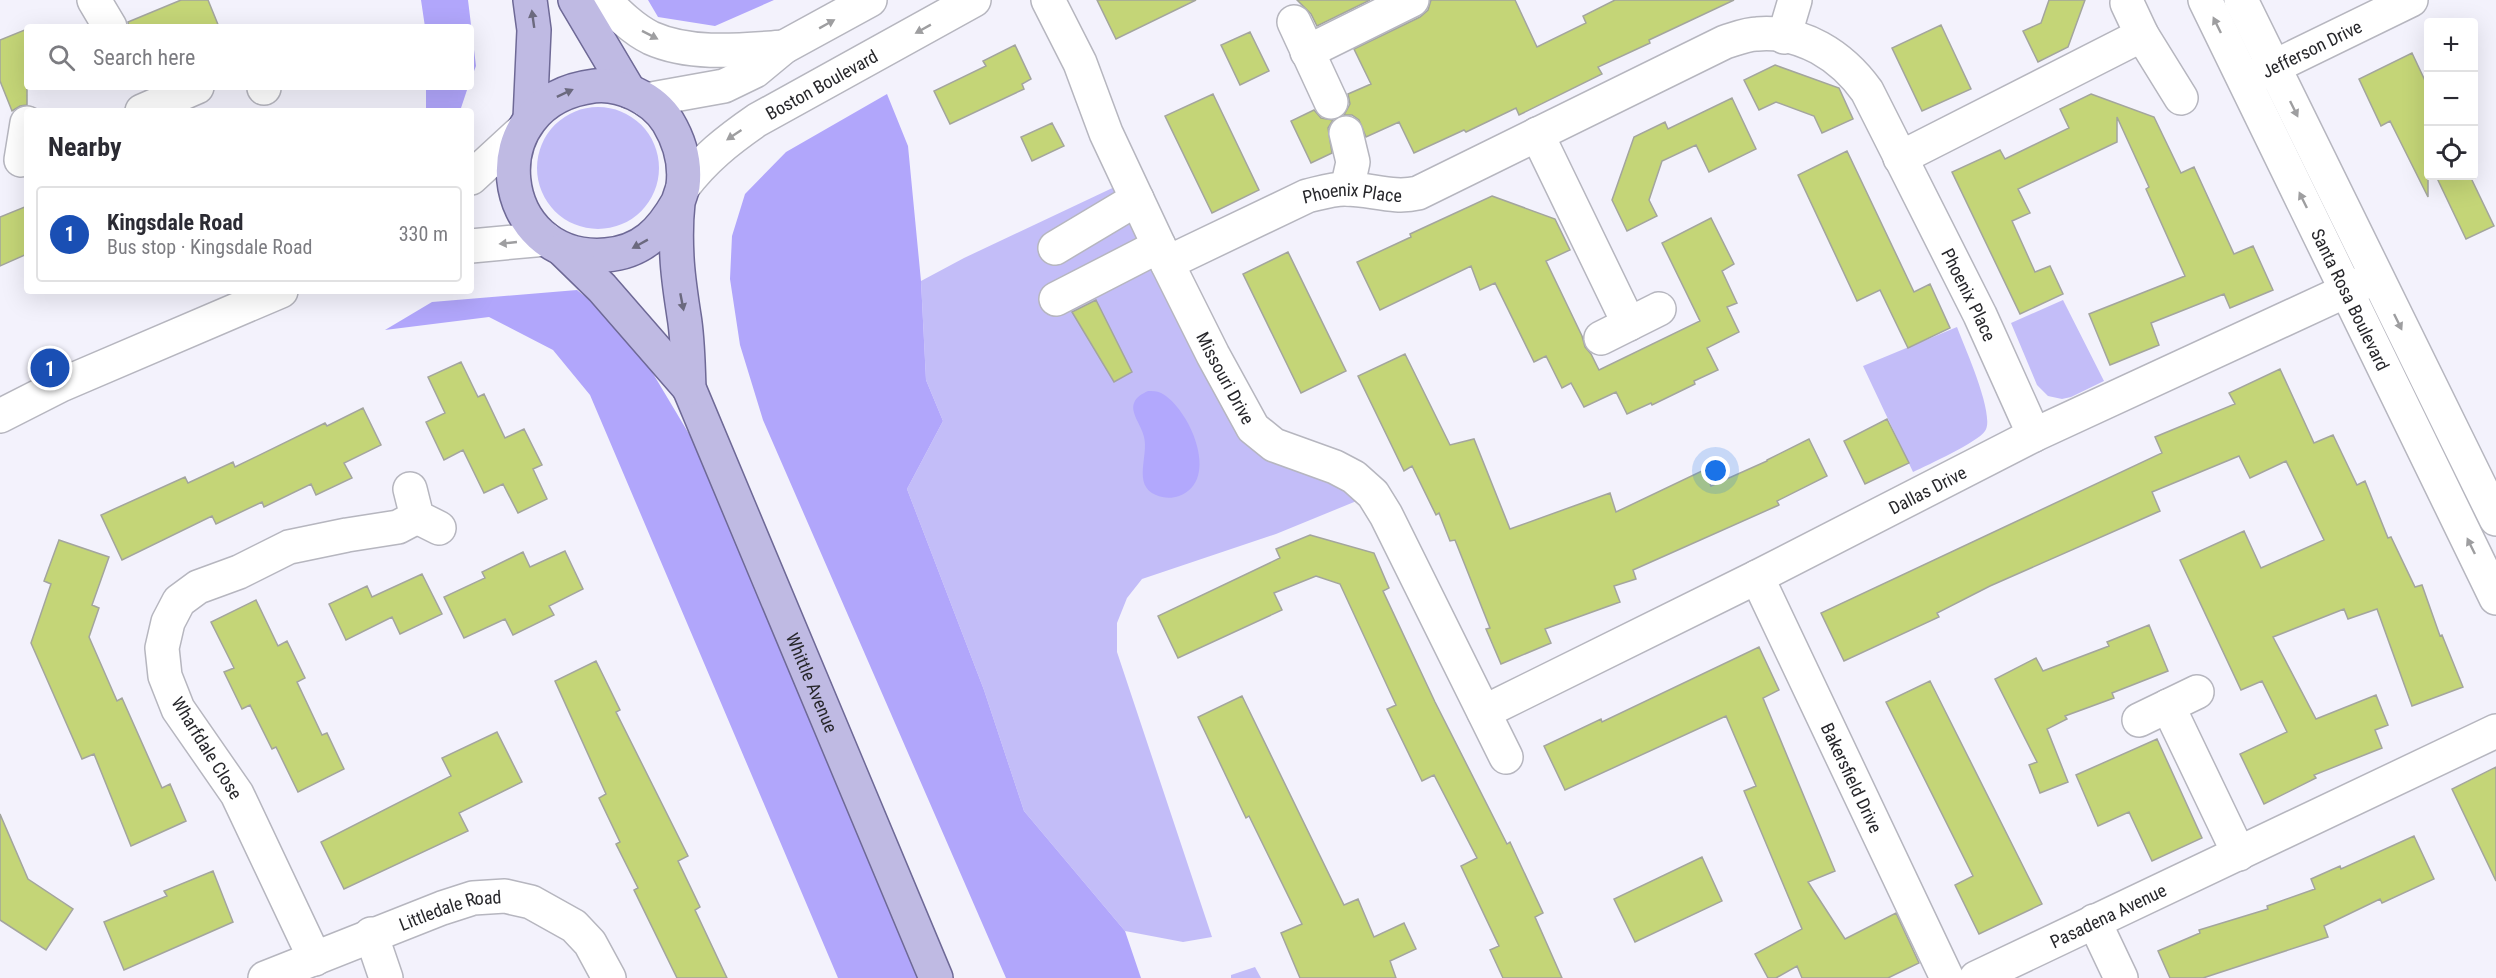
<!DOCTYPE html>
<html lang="en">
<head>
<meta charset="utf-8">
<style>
  :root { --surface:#fff; --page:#f7f7f7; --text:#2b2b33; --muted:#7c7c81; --line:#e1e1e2; --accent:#1a73e8 }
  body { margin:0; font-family:"Roboto Condensed",sans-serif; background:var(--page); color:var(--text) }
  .controls { position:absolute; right:18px; top:18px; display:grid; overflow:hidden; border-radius:6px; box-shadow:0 6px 24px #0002 }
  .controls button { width:54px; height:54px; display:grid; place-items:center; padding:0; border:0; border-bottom:2px solid var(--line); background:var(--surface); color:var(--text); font:30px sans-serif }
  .you { position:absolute; left:1716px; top:471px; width:21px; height:21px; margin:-15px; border:4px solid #fff; border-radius:50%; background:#1a73e8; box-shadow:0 0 0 9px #1a73e833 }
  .badge { display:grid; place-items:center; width:39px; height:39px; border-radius:50%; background:var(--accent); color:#fff; font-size:20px; font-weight:700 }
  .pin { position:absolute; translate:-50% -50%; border:3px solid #fff; box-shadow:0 2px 6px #0006 }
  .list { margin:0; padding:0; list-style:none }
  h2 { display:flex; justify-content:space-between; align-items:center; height:78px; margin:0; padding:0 24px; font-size:26px }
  h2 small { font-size:20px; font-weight:400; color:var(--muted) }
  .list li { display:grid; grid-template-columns:39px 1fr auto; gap:18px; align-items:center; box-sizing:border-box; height:96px; margin:0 12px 12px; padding:0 12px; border:2px solid var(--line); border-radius:6px }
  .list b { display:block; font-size:22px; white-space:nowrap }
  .list p { margin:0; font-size:20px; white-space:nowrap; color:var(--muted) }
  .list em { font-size:20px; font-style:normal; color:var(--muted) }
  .icon { flex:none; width:33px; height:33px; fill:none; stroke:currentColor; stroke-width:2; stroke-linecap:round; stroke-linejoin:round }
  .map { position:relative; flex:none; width:2496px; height:978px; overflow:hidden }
  .search { position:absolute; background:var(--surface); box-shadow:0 6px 24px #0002; left:24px; top:24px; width:450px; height:66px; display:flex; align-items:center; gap:15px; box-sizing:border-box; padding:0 21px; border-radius:6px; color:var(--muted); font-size:22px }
  .panel { position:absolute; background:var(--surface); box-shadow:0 6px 24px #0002; left:24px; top:108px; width:450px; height:186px; border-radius:6px }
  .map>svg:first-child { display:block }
</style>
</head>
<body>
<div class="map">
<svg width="2496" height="978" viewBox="0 0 2496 978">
  <rect width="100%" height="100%" fill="#f3f2fc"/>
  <path fill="#c3bdf8" d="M537 168a61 61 0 1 1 122 0a61 61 0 1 1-122 0Z
    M1123,183L1244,433L1332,471L1359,500L1276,534L1142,579L1127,598L1117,623V652L1212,937L1183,942L1125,931L1024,811L984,690L907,489L943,421L926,380L921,281L964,258Z
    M2063,300L2104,381L2071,397L2062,399L2048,396L2037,385L2011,323Z
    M1957,327C1964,346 1996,416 1985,431C1978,442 1928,465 1913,472L1863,366Z
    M1255,967L1261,978H1231V975Z"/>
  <path fill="#b1a6fb" d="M421,0H468L476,66L471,79V27H425Z
    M648,0H774L715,26L658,17Z
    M426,87H468L460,111H426Z
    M887,94L908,146L921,281L926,380L943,421L907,489L984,690L1024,811L1125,931L1141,978H1006L763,420L740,345L730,279L732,236L745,194L786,152Z
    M577,290L627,330L701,454L922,978H838L590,395L553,350L489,317L385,330L432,302Z"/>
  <path fill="#b2a8fd" d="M1148,391C1152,391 1157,391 1161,393C1189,407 1222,481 1179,496C1171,499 1163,498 1156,495C1132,485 1149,456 1144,437C1142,426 1130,413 1134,403C1137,396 1142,394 1148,391Z"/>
  <path fill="#c4d577" stroke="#a3a59d" stroke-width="1.5" d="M181,0H208L219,27H129L128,22Z
    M1097,0H1196L1116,39Z
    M1297,0H1370L1317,26L1311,14Z
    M1431,0H1515L1537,47L1586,23L1583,16L1615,0H1734L1649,40L1650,43L1598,67L1602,74L1519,115L1516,108L1466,132L1464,130L1414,153L1399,122L1366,137L1359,120L1352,115H1344L1350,104L1348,94L1371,84L1354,49L1420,17L1428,10Z
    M2049,0H2085L2068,47L2038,62L2023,31L2041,23Z
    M1941,25L1971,89L1922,111L1892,48Z
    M27,29V105L20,106L12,111L0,81V40Z
    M1250,32L1269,71L1240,85L1221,45Z
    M1015,45L1031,79L1022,84L1024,89L950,124L934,91L986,66L983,61Z
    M2412,53L2428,87V197L2390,121L2381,126L2359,79Z
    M1775,65L1839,88L1853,119L1822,133L1814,116L1776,102L1759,110L1744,80Z
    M1213,94L1259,190L1212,213L1165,116Z
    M2091,94L2154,117L2181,173L2194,167L2234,254L2253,246L2273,290L2230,308L2224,294L2151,323L2159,345L2110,365L2089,314L2185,276L2146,189L2149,187L2117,117V142L2018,189L2030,213L2012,221L2035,272L2050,266L2063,294L2020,314L1952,172L2000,150L2005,159L2069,128L2060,109Z
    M1732,98L1756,149L1709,172L1696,145L1662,161L1649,200L1657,216L1627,231L1612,200L1634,137L1665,122L1668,129Z
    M1314,110L1321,118L1333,120L1328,128L1332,153L1311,163L1291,121Z
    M1052,123L1064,146L1032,161L1021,137Z
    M1847,151L1914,292L1930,284L1950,328L1908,348L1880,290L1857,301L1798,175Z
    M2436,176H2470L2494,226L2466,239Z
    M1492,196L1555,219L1570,250L1546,261L1582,336L1585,347L1591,354L1599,370L1700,321L1662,243L1711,218L1734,264L1722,271L1737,303L1727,307L1739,332L1707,348L1718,370L1694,381L1695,384L1652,405L1651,403L1627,414L1616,392L1584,407L1571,383L1562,388L1546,356L1534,362L1495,283L1480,290L1471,266L1380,310L1357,262L1411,237L1410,234Z
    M27,206V254L0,266V217Z
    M1288,252L1346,371L1301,393L1243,274Z
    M1096,300L1132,372L1114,382L1072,312Z
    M1405,354L1450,445L1474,439L1510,529L1610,493L1616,512L1704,470L1711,486L1767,461V460L1809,439L1827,476L1777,501L1779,505L1633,570L1636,579L1614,586L1620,602L1545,629L1551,643L1501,664L1486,629L1490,628L1455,540L1450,541L1439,513L1436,515L1412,466L1404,471L1358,376Z
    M461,362L478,397L484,394L505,438L524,429L542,465L533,469L547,499L518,513L503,484L484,493L463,450L444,460L426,422L445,413L428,377Z
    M2280,369L2314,443L2333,435L2357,485L2365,481L2388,538L2391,537L2415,587L2422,585L2440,636L2442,635L2463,687L2412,706L2377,609L2348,619L2344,609L2273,637L2316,719L2376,695L2388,725L2375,730L2382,748L2314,775L2316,778L2264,804L2240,754L2287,732L2262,681L2241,690L2180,560L2244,531L2261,568L2324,540L2286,461L2250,478L2239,456L2152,492L2160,511L1990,586L1937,613L1939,617L1844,661L1821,613L2162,453L2155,437L2235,404L2229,393Z
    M363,408L381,445L344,463L352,478L316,495L311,484L264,507L262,502L216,524L212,516L122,560L101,515L185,477L188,483L233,462L235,467L325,423L327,426Z
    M1887,419L1909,463L1865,484L1844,441Z
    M1310,535L1374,553L1389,588L1383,591L1435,702L1507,844L1510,842L1543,913L1535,917L1562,978H1503L1490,950L1499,946L1461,866L1477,858L1434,775L1422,781L1387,709L1396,705L1340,584L1316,576L1274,593L1282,610L1178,658L1158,616L1280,558L1276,549Z
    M59,540L109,557L92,605L99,608L89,637L117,701L122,698L162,788L170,784L186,821L131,846L94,754L82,759L31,643L51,584L44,581Z
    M565,551L583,589L549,606L554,615L513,635L505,619L464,638L444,597L485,578L482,572L523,552L530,567Z
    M422,574L442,614L400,634L392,617L346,640L329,604L367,586L372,597Z
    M256,600L278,646L287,641L305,678L297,682L322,735L327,733L344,769L298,792L276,747L272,749L250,705L242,709L224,672L234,668L211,622Z
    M2149,625L2168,671L2112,693L2114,698L2065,716L2067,719L2047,729L2068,782L2040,793L2029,765L2037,762L1995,679L2036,658L2043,671L2109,646L2107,642Z
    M1759,647L1779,690L1763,698L1835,871L1808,882L1845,939L1896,913L1919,963L1888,978H1802L1797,966L1776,978H1768L1755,954L1802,929L1744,791L1756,786L1726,716L1565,790L1544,746L1601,719L1602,722Z
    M596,661L620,710L616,712L688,856L678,861L700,907L695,910L727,978H677L634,890L638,888L616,844L620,842L599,798L606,794L555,681Z
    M1930,681L2042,904L1979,934L1955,885L1973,876L1886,702Z
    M1242,696L1344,905L1358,899L1374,937L1404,923L1416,949L1390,961L1396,978H1300L1281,933L1302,924L1249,816L1246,818L1198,717Z
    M497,732L522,782L459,813L468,831L344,889L321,842L451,776L442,758Z
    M2157,739L2202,838L2152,861L2129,812L2098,826L2076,775Z
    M2496,767V881L2452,789Z
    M0,814L28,879L73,909L46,950L0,920Z
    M2414,836L2434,879L2382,903L2380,899L2324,926L2328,937L2203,978H2170L2158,951L2200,933L2199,930L2268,909L2267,906L2315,889L2311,879L2340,866L2341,869Z
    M1702,857L1722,901L1635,942L1614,899Z
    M213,871L233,922L124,970L104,922L167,896L164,891Z"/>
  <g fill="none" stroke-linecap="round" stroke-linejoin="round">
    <defs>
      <g id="minor">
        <path d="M94,0L110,27"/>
        <path d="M604,0C618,14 633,29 651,38C691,56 742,50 784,47"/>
        <path id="s1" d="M1048,0L1080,63L1106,133L1167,263L1213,355L1253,428L1274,445L1335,467L1354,477L1373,494L1386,515L1506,757"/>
        <path id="s2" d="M2205,0L2496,598"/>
        <path d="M2241,0L2496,519"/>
        <path d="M2127,3L2142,35L2181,98"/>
        <path d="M1294,22L1331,102"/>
        <path d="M1784,37L1795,0"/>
        <path d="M1307,52L1412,0"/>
        <path id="s3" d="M2255,76L2411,0"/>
        <path d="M264,87V88"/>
        <path d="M646,100L724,86L755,71L784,47L870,0"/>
        <path d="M142,111L197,87"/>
        <path d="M1346,133L1353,162L1347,189"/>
        <path d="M1537,134L1629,324"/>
        <path d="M1900,158L2142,35"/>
        <path d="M21,160L27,123"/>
        <path d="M471,178L521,132"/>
        <path id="s4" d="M683,187C704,159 728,140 757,120L974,0"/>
        <path d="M471,246L546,239"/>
        <path d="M1055,248L1137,199"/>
        <path id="s5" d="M1167,263L1307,196C1320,193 1332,189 1345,189C1371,189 1393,199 1418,193L1725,42C1735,39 1747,34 1757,34C1802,30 1842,56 1867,91L1980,315L2034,435"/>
        <path d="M1056,299L1159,246"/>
        <path d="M1601,338L1659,309"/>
        <path d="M0,416L61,385L281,291"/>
        <path d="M410,489L417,517L439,528"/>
        <path id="s6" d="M1757,577L1947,978"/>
        <path d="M2168,706L2239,854"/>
        <path id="s7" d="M1484,712L1757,577L2034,435L2376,277"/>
        <path d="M2139,720L2197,692"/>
        <path d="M2094,921L2121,978"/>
        <path d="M371,934L386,978"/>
        <path d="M315,959L237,794L178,709L165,676L162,648L168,622L179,601L198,587L239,572L289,547L347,535L398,527L417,517"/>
        <path id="s8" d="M265,978L442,908L473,898L505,896L531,902L574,926L590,943L609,978"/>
        <path id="s9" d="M1976,978L2496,731"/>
      </g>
      <g id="major">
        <path d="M575,0L629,91"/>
        <path d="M530,119L534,30L530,0"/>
        <path id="s10" d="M678,202C661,232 642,252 606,255C495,264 475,101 594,86C620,83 653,98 668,122C680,142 686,162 683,186C682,192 679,197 678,203C676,221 676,240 677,258C678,278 681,296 684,316C688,340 688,364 689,388L936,978"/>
        <path d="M563,250L602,288L689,388"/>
      </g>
    </defs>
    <use href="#minor" stroke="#b6b6bf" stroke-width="36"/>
    <use href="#major" stroke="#6e6996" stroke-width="36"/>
    <use href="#minor" stroke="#fff" stroke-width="33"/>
    <use href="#major" stroke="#bfbae3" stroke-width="33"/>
  </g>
  <defs><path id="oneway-solid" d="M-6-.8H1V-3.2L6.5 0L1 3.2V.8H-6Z" transform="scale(1.5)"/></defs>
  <g fill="#6b697e">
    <use href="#oneway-solid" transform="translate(533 19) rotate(-98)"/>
    <use href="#oneway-solid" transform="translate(565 93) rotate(-25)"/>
    <use href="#oneway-solid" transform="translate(640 244) rotate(151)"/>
    <use href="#oneway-solid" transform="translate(682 302) rotate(79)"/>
  </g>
  <g fill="#9e9ea0">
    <use href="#oneway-solid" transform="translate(827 24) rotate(-29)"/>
    <use href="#oneway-solid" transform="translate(2217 25) rotate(-116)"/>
    <use href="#oneway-solid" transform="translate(923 29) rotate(151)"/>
    <use href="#oneway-solid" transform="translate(650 35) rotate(27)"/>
    <use href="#oneway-solid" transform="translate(2294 109) rotate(64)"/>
    <use href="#oneway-solid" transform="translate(734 135) rotate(146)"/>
    <use href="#oneway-solid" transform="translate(2303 200) rotate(-116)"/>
    <use href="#oneway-solid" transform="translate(508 243) rotate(174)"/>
    <use href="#oneway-solid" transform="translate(2398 322) rotate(64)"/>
    <use href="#oneway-solid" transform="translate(2471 546) rotate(-116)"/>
  </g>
  <g text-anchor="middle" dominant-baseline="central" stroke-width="6" stroke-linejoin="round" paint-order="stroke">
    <g font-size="18" fill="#27272b" stroke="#fff">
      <text stroke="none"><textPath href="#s3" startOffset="63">Jefferson Drive</textPath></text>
      <text stroke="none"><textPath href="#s4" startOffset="174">Boston Boulevard</textPath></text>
      <text stroke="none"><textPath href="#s5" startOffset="201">Phoenix Place</textPath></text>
      <text stroke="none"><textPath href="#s5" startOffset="1000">Phoenix Place</textPath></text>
      <text stroke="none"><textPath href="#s2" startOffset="333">Santa Rosa Boulevard</textPath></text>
      <text stroke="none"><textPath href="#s1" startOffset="418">Missouri Drive</textPath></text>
      <text stroke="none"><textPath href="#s7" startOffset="496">Dallas Drive</textPath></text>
      <text stroke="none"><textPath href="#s10" startOffset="1040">Whittle Avenue</textPath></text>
      <text transform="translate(207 748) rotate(58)">Wharfdale Close</text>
      <text stroke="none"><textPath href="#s6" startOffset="222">Bakersfield Drive</textPath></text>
      <text stroke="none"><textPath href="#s8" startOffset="198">Littledale Road</textPath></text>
      <text stroke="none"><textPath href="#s9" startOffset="146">Pasadena Avenue</textPath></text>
    </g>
  </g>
</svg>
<div class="controls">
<button>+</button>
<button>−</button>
<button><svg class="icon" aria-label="locate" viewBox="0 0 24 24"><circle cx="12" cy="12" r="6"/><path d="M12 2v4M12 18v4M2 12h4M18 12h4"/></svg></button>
</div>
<div class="you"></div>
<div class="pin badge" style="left:50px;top:368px;background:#1a4fb4">1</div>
<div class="search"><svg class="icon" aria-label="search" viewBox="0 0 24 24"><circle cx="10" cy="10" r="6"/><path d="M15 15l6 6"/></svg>Search here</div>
<section class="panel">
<h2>Nearby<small></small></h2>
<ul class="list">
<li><span class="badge" style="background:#1a4fb4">1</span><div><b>Kingsdale Road</b><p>Bus stop · Kingsdale Road</p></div><em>330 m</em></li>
</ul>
</section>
</div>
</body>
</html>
